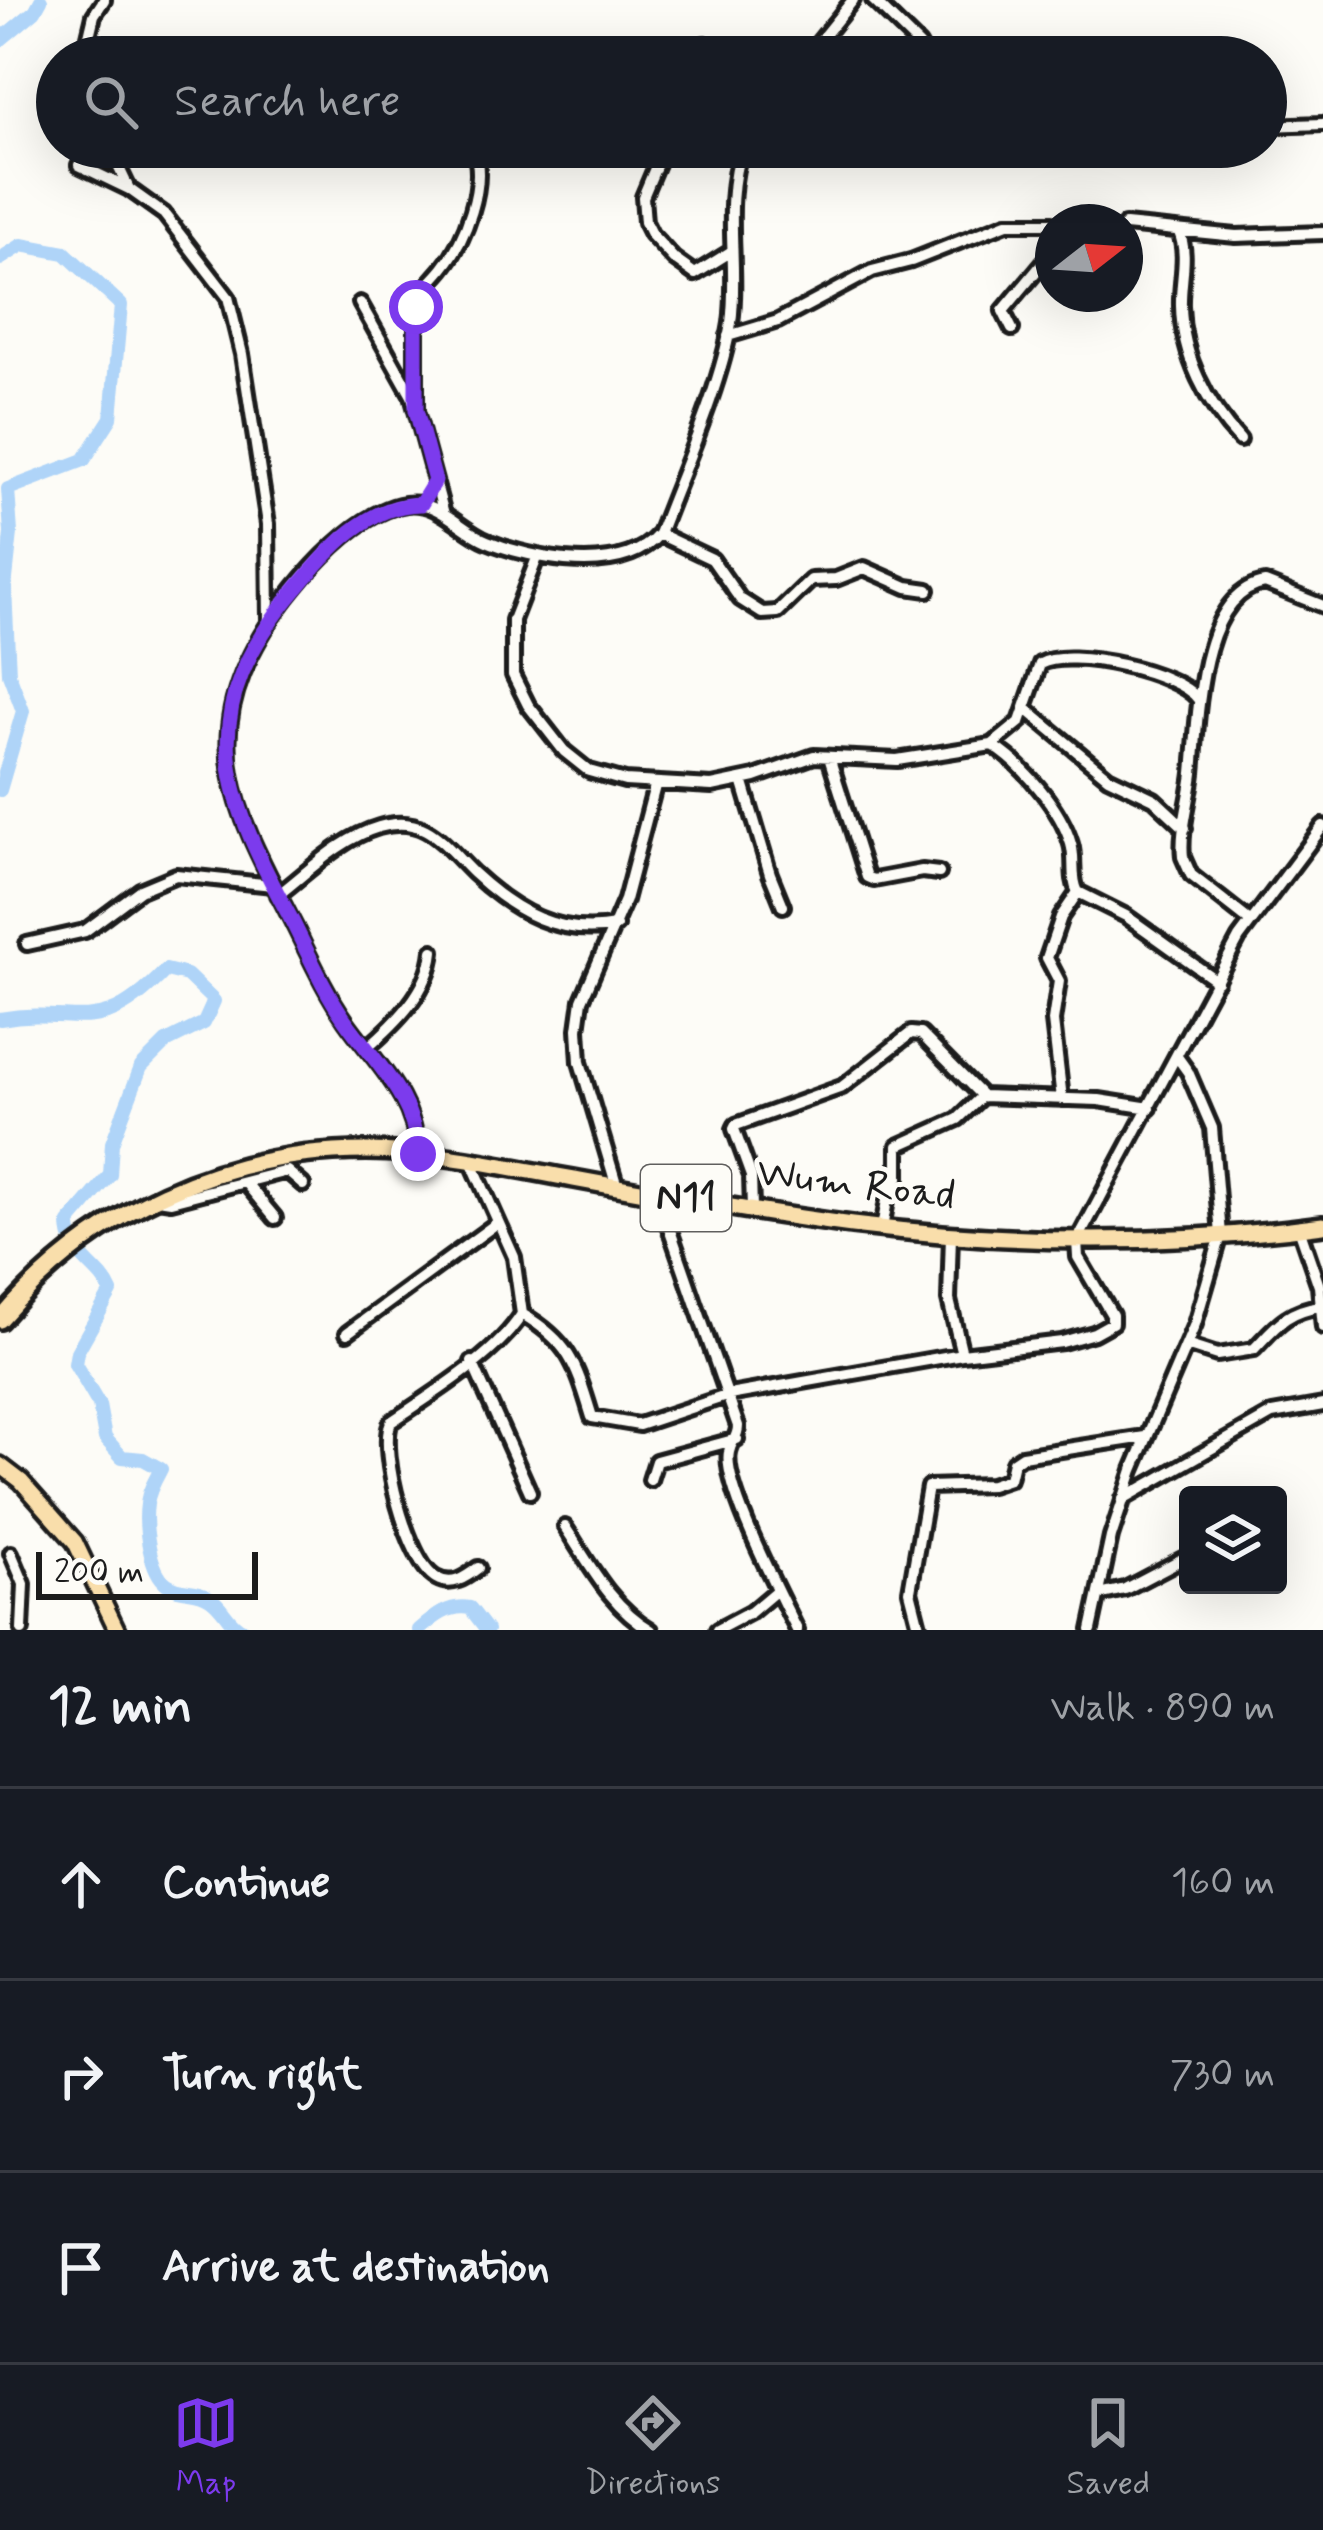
<!DOCTYPE html>
<html lang="en">
<head>
<meta charset="utf-8">
<style>
  :root { --surface:#171b24; --page:#242831; --text:#f1f3f6; --muted:#9ea1a6; --line:#363941; --accent:#7c3aed }
  body { margin:0; font-family:Mynerve,sans-serif; background:var(--page); color:var(--text) }
  .controls { position:absolute; right:36px; bottom:36px; display:grid; overflow:hidden; border-radius:12px; box-shadow:0 12px 48px #0002 }
  .controls button { width:108px; height:108px; display:grid; place-items:center; padding:0; border:0; border-bottom:3px solid var(--line); background:var(--surface); color:var(--text); font:60px sans-serif }
  .compass { position:absolute; left:1035px; top:204px; width:108px; height:108px; border-radius:50%; background:var(--surface); box-shadow:0 12px 48px #0002; rotate:73deg }
  .scale { position:absolute; left:36px; bottom:30px; width:222px; box-sizing:border-box; padding-left:12px; border:6px solid #1c1c1c; border-top:0; font-size:33px; line-height:42px; white-space:nowrap; color:#1c1c1c; -webkit-text-stroke:9px #fdfcf7; paint-order:stroke }
  .stop { position:absolute; width:36px; height:36px; margin:-27px; border:9px solid #7c3aed; border-radius:50%; background:#fff }
  .stop.end { background:#7c3aed; border-color:#fff; box-shadow:0 3px 12px #0008 }
  .list { margin:0; padding:0; list-style:none }
  h2 { display:flex; justify-content:space-between; align-items:center; height:156px; margin:0; padding:0 48px; font-size:51px }
  h2 small { font-size:39px; font-weight:400; color:var(--muted) }
  .list li { display:grid; grid-template-columns:78px 1fr auto; gap:36px; align-items:center; box-sizing:border-box; height:192px; padding:0 48px; border-top:3px solid var(--line) }
  .list b { display:block; font-size:45px; white-space:nowrap }
  .list em { font-size:39px; font-style:normal; color:var(--muted) }
  .icon { flex:none; width:66px; height:66px; fill:none; stroke:currentColor; stroke-width:2; stroke-linecap:round; stroke-linejoin:round }
  .map { position:relative; flex:none; width:1323px; height:1630px; overflow:hidden }
  .search { position:absolute; background:var(--surface); box-shadow:0 12px 48px #0002; left:36px; right:36px; top:36px; height:132px; display:flex; align-items:center; gap:30px; box-sizing:border-box; padding:0 42px; border-radius:66px; color:var(--muted); font-size:45px }
  .sheet { height:732px; background:var(--surface) }
  nav { display:flex; justify-content:space-around; align-items:center; box-sizing:border-box; height:168px; border-top:3px solid var(--line); background:var(--surface); font-size:33px; color:var(--muted) }
  nav a { display:grid; justify-items:center; gap:6px }
  nav .on { color:var(--accent) }
  .map>svg:first-child { display:block }
</style>
</head>
<body>
<div class="map">
<svg width="1323" height="1630" viewBox="0 0 1323 1630">
  <rect width="100%" height="100%" fill="#fdfcf7"/>
  <filter id="ink" filterUnits="userSpaceOnUse"><feTurbulence type="fractalNoise" baseFrequency=".00833" numOctaves="2"/><feDisplacementMap in="SourceGraphic" scale="24" xChannelSelector="R" yChannelSelector="G"/><feConvolveMatrix kernelMatrix="1 2 1 2 8 2 1 2 1" color-interpolation-filters="sRGB"/></filter>
  <g filter="url(#ink)">
    <g fill="none" stroke-linecap="round" stroke-linejoin="round">
      <path stroke="#afd4f8" stroke-width="14" d="M0,40L35,11L41,0
        M0,259L22,245L65,253L121,305L111,418L84,460L8,489L11,533L5,588L9,674L23,711L0,790
        M0,1019C81,1005 97,1043 166,970L187,975L214,1001L204,1023L166,1042L141,1067L112,1143L110,1175L69,1223C69,1259 98,1263 111,1292L77,1352L75,1364L99,1405L105,1438L122,1457L143,1459L161,1469C155,1480 148,1492 147,1504C144,1525 149,1571 167,1584C181,1594 196,1588 210,1598C224,1607 228,1624 243,1630
        M419,1630C434,1617 449,1604 470,1608L487,1630"/>
      <defs>
        <path id="minor" d="M873,0L919,45L926,57
          M84,57L94,15L104,0
          M700,57L705,44
          M807,57L853,0
          M1266,126L1323,124
          M109,147L129,189
          M664,147L643,197L645,222L651,234L674,259L695,274L732,251
          M79,165L129,189L164,214L228,297L242,354L268,524L269,620
          M1125,225L1236,236L1323,233
          M1179,232C1189,256 1180,280 1181,306C1182,356 1207,405 1240,440
          M360,303L412,396L444,514
          M1012,329L1003,311L1053,251
          M728,336L778,321L872,271L911,261L1007,223H1053
          M416,410V307C421,289 432,282 443,268C465,241 487,184 474,150
          M659,534L712,559L740,599L762,613L778,612L811,580L836,579L864,568L907,587L928,590
          M537,558L513,620V675L528,705L564,751L589,771L625,781L712,786L755,777L814,756L897,760L992,745L1020,722L1040,664C1069,647 1178,672 1198,699
          M1026,709L1108,777L1154,799L1185,828
          M992,745C1023,764 1061,809 1071,844C1076,860 1070,877 1078,892
          M829,757L867,877L874,880L922,871L939,873
          M742,780L770,874L783,906
          M1078,892L1126,916L1217,981
          M278,895C308,872 341,838 379,827C426,813 444,845 473,873C515,912 559,937 616,926
          M1251,922L1191,875L1183,857C1180,830 1190,800 1193,773C1198,722 1198,594 1265,583L1323,606
          M27,944L85,931L140,890L176,875L273,885
          M367,1048C396,1023 429,991 433,951
          M1062,1099L1053,1021L1059,981L1047,958L1061,917L1078,892
          M418,1154C415,1097 377,1065 346,1021C325,991 310,957 294,925C241,820 195,749 261,636C287,591 352,512 406,504C438,499 460,530 487,541C533,560 623,577 659,534C682,472 721,386 731,323C739,264 722,204 742,147
          M471,1161L514,1257L522,1314C496,1356 432,1394 391,1422C378,1449 408,1563 436,1578C452,1587 465,1578 478,1568
          M245,1182L275,1218
          M617,1187L580,1062L578,1029L582,1000L625,900L655,786
          M657,1193L738,1426C738,1438 731,1441 729,1452C722,1486 781,1596 797,1630
          M158,1199L171,1201L287,1171L303,1185
          M752,1208L751,1176L734,1129L736,1125L842,1087L911,1033L921,1034L982,1096
          M882,1228L888,1195L898,1178V1146L958,1119L982,1096L1099,1100L1150,1108
          M1299,1228L1319,1286L1323,1327
          M951,1235L949,1300L962,1354
          M522,1314C570,1342 576,1365 592,1417L639,1425L729,1395L962,1354L1062,1342L1094,1333L1112,1323V1315L1078,1257L1077,1241L1239,938L1323,826
          M347,1333L497,1223
          M1186,1345L1217,1355L1254,1349C1276,1326 1286,1311 1320,1306
          M472,1362L530,1492
          M650,1480L656,1461L737,1439
          M1123,1499L1272,1414L1323,1405
          M565,1527C590,1565 611,1607 651,1630
          M11,1553L24,1584L22,1630
          M1099,1595L1125,1589L1188,1556
          M717,1630L751,1612L777,1590
          M920,1630L910,1591L928,1487L991,1485L1009,1479L1013,1462L1022,1456L1145,1437
          M1091,1630L1111,1537L1133,1470L1195,1324L1221,1235L1212,1128L1188,1072L1178,1058"/>
        <path id="major" d="M0,1465L21,1481L75,1542L117,1630"/>
        <path id="highway" d="M0,1320C94,1210 221,1151 367,1151C436,1151 506,1167 574,1179C666,1196 759,1213 852,1225C1008,1244 1167,1246 1323,1225"/>
      </defs>
      <use href="#minor" stroke="#1c1c1c" stroke-width="20"/>
      <use href="#major" stroke="#1c1c1c" stroke-width="22"/>
      <use href="#highway" stroke="#1c1c1c" stroke-width="24"/>
      <use href="#minor" stroke="#fdfcf7" stroke-width="10"/>
      <use href="#major" stroke="#f9deab" stroke-width="14"/>
      <use href="#highway" stroke="#f9deab" stroke-width="15"/>
    </g>
  </g>
  <g fill="none" stroke-linecap="round" stroke-linejoin="round" filter="url(#ink)">
    <path stroke="#7c3aed" stroke-width="15" d="M416,307V410L435,481L421,504C367,504 328,551 296,589C194,709 220,788 289,915C307,950 322,987 345,1020C376,1064 415,1097 418,1154"/>
  </g>
  <g text-anchor="middle" dominant-baseline="central" stroke-width="10" stroke-linejoin="round" paint-order="stroke">
    <rect fill="#fdfcf7" stroke="#605f5e" stroke-width="3" x="641" y="1165" width="90" height="66" rx="9"/>
    <g font-size="39" font-weight="bold" fill="#1c1c1c">
      <text x="686" y="1198">N11</text>
    </g>
    <g font-size="42" fill="#1c1c1c" stroke="#fdfcf7">
      <text transform="translate(856 1185) rotate(7)">Wum Road</text>
    </g>
  </g>
</svg>
<div class="controls">
<button><svg class="icon" aria-label="layers" viewBox="0 0 24 24"><path d="M12 4l9 5-9 5-9-5zM3 14l9 5 9-5"/></svg></button>
</div>
<svg class="compass" viewBox="-18 -18 36 36"><path d="M0-13l5 13h-10z" fill="#e53935"/><path d="M0 13l5-13h-10z" fill="#9ea1a6"/></svg>
<div class="scale">200 m</div>
<div class="stop" style="left:416px;top:307px"></div>
<div class="stop end" style="left:418px;top:1154px"></div>
<div class="search"><svg class="icon" aria-label="search" viewBox="0 0 24 24"><circle cx="10" cy="10" r="6"/><path d="M15 15l6 6"/></svg>Search here</div>
</div>
<section class="sheet">
<h2>12 min<small>Walk · 890 m</small></h2>
<ul class="list">
<li><svg class="icon" aria-label="ahead" viewBox="0 0 24 24"><path d="M12 20V5M6 11l6-6 6 6"/></svg><div><b>Continue</b></div><em>160 m</em></li>
<li><svg class="icon" aria-label="right" viewBox="0 0 24 24"><path d="M7 20v-9h11M14 6l5 5-5 5"/></svg><div><b>Turn right</b></div><em>730 m</em></li>
<li><svg class="icon" aria-label="arrive" viewBox="0 0 24 24"><path d="M6 21V4h12l-3 4 3 4H6"/></svg><div><b>Arrive at destination</b></div></li>
</ul>
</section>
<nav>
<a class="on"><svg class="icon" aria-label="map" viewBox="0 0 24 24"><path d="M3 6l6-2 6 2 6-2v14l-6 2-6-2-6 2zM9 4v14M15 6v14"/></svg>Map</a>
<a><svg class="icon" aria-label="directions" viewBox="0 0 24 24"><path d="M12 3l9 9-9 9-9-9zM9 14v-3h6M13 9l2 2-2 2"/></svg>Directions</a>
<a><svg class="icon" aria-label="saved" viewBox="0 0 24 24"><path d="M7 4h10v16l-5-4-5 4z"/></svg>Saved</a>
</nav>
</body>
</html>
